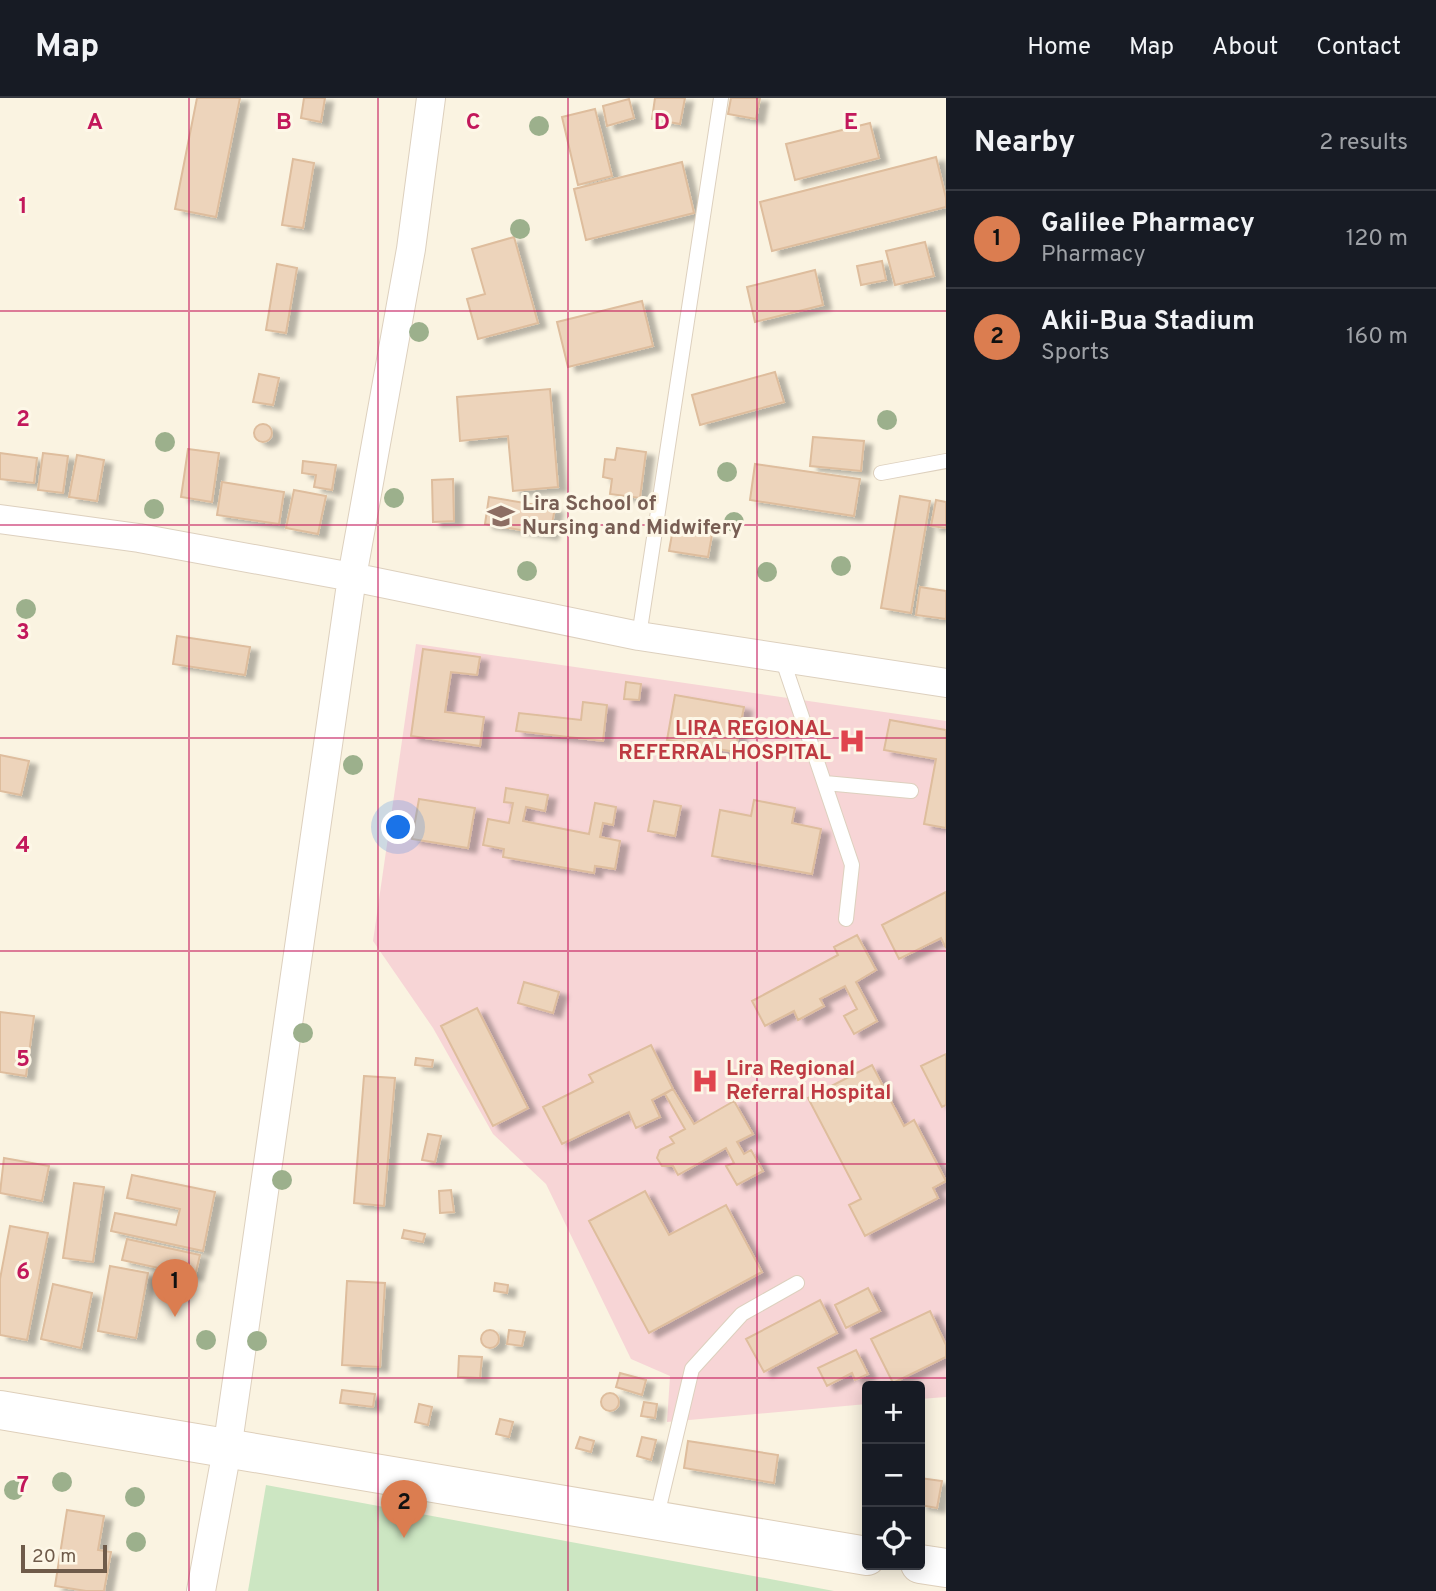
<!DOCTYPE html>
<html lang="en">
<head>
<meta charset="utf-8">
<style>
  :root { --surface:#171b24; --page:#20242c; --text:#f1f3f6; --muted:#9ea1a6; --line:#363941; --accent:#db7d50 }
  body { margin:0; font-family:Overpass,sans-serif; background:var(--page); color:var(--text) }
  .controls { position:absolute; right:21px; bottom:21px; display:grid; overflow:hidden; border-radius:7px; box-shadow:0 4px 18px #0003 }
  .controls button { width:63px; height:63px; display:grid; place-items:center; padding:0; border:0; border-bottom:2px solid var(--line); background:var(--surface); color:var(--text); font:35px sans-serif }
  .scale { position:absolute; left:21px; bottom:18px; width:86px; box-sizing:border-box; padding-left:7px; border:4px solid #6f5b4a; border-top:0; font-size:19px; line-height:24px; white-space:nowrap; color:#6f5b4a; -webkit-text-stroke:5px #fdf7e7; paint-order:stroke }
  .you { position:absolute; left:399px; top:730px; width:24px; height:24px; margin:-18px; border:5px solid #fff; border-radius:50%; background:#1a73e8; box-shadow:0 0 0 10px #1a73e833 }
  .badge { display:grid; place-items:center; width:46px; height:46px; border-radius:50%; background:var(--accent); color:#111; font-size:23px; font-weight:700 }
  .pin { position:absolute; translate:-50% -58px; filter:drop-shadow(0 2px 4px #0008) }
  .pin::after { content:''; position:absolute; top:37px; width:24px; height:21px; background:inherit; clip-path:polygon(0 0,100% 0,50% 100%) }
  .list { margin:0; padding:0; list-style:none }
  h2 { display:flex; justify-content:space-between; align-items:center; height:91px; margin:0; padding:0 28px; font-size:30px }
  h2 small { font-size:23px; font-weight:400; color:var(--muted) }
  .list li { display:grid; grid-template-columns:46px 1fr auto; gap:21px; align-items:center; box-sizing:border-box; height:98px; padding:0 28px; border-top:2px solid var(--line) }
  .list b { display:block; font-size:26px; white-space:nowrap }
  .list p { margin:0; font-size:23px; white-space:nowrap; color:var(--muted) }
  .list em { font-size:23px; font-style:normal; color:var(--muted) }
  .icon { flex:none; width:38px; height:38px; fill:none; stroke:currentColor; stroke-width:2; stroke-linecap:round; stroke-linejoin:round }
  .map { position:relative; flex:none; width:946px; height:1493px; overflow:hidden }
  header { display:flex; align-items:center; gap:42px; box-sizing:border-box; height:98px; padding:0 35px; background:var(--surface); border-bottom:2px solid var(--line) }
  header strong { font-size:33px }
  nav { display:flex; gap:38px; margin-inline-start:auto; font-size:24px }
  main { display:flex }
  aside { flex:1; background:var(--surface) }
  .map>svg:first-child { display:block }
</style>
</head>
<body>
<header>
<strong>Map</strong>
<nav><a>Home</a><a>Map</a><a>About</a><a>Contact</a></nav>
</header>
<main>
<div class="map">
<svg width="946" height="1493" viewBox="0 0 946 1493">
  <defs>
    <filter id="shadow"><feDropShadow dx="8" dy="4.5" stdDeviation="2" flood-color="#0004"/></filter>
  </defs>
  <rect width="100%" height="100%" fill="#faf3e1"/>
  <path fill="#f7d5d6" d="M416,546L946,623V1299L920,1301V1288H867V1306L667,1324L670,1278L631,1261L546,1086L493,1036L433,930L373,843Z"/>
  <path fill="#cce6c2" d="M266,1387L834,1493H248Z"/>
  <path fill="#edd4bb" stroke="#debd9d" stroke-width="2" filter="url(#shadow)" d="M197,0H240L216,119L175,111Z
    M304,0H325L321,24L301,20Z
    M655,0H685L680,26L652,21Z
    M731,0H760L756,21L728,16Z
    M629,1L634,20L607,28L603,8Z
    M595,11L612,78L578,87L562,19Z
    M870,25L879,60L795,82L786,46Z
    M936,59L946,100V109L772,153L760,104Z
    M293,61L314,65L303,130L282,127Z
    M682,64L694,115L586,142L574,91Z
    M514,139L538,225L478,241L467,201L485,196L472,151Z
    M925,144L934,178L895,187L886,153Z
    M882,163L886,182L861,187L857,168Z
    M277,166L297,170L286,235L266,232Z
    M815,172L823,207L755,224L747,189Z
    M642,203L653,248L568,269L557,224Z
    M775,274L784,304L700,327L692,297Z
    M259,276L279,280L273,307L253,304Z
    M550,291L558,389L513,393L508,338L460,343L457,299Z
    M254 335a9 9 0 1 1 18 0a9 9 0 1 1-18 0Z
    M813,339L864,343L861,373L810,368Z
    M617,350L646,354L640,400L610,396L612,381L603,379L605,361L615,362Z
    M188,351L219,355L212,404L181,399Z
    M0,355L37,360L34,385L0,381Z
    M43,355L68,358L63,395L38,392Z
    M77,357L104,362L97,403L69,399Z
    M303,363L336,367L332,392L314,389L316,377L302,375Z
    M755,366L860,381L854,418L750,402Z
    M453,381L454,423L433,424L432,382Z
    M222,384L284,394L279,426L217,417Z
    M294,392L326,398L318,436L286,430Z
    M900,398L930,403L911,515L881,510Z
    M489,399L555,410L550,437L485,426Z
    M936,402L946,404V430L931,428Z
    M673,431L712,437L708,459L669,453Z
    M920,489L946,493V521L916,517Z
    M177,538L250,549L245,577L173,566Z
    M423,551L480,559L477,577L451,574L445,614L484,619L480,648L411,638Z
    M626,584L641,586L639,602L624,601Z
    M675,597L744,609L735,654L667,642Z
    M583,604L607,607L603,643L516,633L519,615L581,622Z
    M890,622L946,632V730L924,726L936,661L884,652Z
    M0,657L29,663L21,697L0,693Z
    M506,690L548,697L545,713L526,709L523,723L589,736L595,705L616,709L613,727L603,725L600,739L620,743L615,771L595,768L594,775L503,759L504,751L483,747L488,721L509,725L513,705L504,704Z
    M419,701L475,710L468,750L412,741Z
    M754,702L795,710L792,725L821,731L812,776L712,758L720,712L751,718Z
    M654,703L681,708L675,738L648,733Z
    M946,794V850L941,840L899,861L882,827Z
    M857,837L876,872L856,884L877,923L854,936L844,918L857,911L845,888L820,901L824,908L798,922L794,913L765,928L752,903L838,857L834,849Z
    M524,884L559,894L553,915L518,905Z
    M477,910L528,1010L493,1028L441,928Z
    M0,914L34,918L26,978L0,974Z
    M651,947L673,991L652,1002L660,1019L636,1030L629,1014L562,1046L543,1009L593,984L589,977Z
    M946,956V1007L942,1009L921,968Z
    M416,960L433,962L432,969L415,967Z
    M872,967L904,1028L914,1022L946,1083L933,1090L938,1100L865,1138L849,1107L861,1101L808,1000Z
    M364,978L395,980L384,1108L354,1105Z
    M673,991L694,1026L734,1003L753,1036L737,1044L744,1056L751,1052L763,1073L737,1087L726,1068L734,1065L726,1050L678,1077L673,1068H662L657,1060L660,1052L674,1045L670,1039L685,1031L665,996Z
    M428,1036L441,1038L435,1064L422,1062Z
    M4,1060L49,1068L42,1103L0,1095Z
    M132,1077L215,1094L203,1153L111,1133L115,1115L176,1127L180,1111L127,1100Z
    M74,1085L104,1089L93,1164L63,1160Z
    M451,1092L454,1114L440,1115L439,1093Z
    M645,1093L669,1137L726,1107L762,1174L649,1235L589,1123Z
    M10,1128L48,1135L27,1242L0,1237V1181Z
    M404,1132L425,1136L423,1144L402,1140Z
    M127,1141L200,1157L195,1178L122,1162Z
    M110,1168L148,1175L136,1240L98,1233Z
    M347,1183L385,1185L380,1269L342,1267Z
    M495,1185L508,1187L507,1195L494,1193Z
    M53,1186L92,1195L81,1250L41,1241Z
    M868,1190L880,1213L846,1230L835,1207Z
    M820,1202L837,1235L764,1274L746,1241Z
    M930,1213L946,1247V1259L893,1285L871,1241Z
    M509,1232L525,1234L522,1248L507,1246Z
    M481 1241a9 9 0 1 1 18 0a9 9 0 1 1-18 0Z
    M856,1252L868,1276L855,1282L852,1275L827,1288L818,1270Z
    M459,1258L482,1259L480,1280L458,1279Z
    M620,1275L646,1282L642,1297L616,1289Z
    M342,1292L375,1296L373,1309L340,1305Z
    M601 1304a9 9 0 1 1 18 0a9 9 0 1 1-18 0Z
    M644,1304L657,1306L655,1320L641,1318Z
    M419,1306L432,1309L428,1327L415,1324Z
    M500,1321L513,1324L509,1339L496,1336Z
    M580,1339L594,1343L591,1354L576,1350Z
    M642,1339L656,1342L651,1362L637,1358Z
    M688,1343L778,1357L774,1385L684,1370Z
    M920,1380L942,1383L937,1410L920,1407Z
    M67,1412L104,1418L98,1452L111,1454L104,1493H86L55,1488Z"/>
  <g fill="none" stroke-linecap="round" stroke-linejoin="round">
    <defs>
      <path id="service" d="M881,375L946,363
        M639,538L721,0
        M782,560L852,767L846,821
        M825,685L911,693
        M656,1422L692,1271L742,1216L797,1185"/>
      <path id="minor" d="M0,421L139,440L352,479L639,538L946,585
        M201,1493L227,1352L352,479L411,151L431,0"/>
      <path id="secondary" d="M0,1312L867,1458
        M920,1466L946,1470"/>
    </defs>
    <use href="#service" stroke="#ddd0be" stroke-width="16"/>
    <use href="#minor" stroke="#ddd0be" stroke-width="30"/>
    <use href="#secondary" stroke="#decfba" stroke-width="40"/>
    <use href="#service" stroke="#fff" stroke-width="14"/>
    <use href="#minor" stroke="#fff" stroke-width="28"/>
    <use href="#secondary" stroke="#fff" stroke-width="38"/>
  </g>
  <g fill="#9cb08c">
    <circle cx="539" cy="28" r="10"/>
    <circle cx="520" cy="131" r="10"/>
    <circle cx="419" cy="234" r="10"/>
    <circle cx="887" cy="322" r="10"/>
    <circle cx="165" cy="344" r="10"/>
    <circle cx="727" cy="374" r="10"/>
    <circle cx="394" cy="400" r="10"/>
    <circle cx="154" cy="411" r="10"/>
    <circle cx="734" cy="424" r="10"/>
    <circle cx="841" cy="468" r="10"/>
    <circle cx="527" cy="473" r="10"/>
    <circle cx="767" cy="474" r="10"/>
    <circle cx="26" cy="511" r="10"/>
    <circle cx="353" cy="667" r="10"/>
    <circle cx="303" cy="935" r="10"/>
    <circle cx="282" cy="1082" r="10"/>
    <circle cx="206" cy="1242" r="10"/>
    <circle cx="257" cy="1243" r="10"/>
    <circle cx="62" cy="1384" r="10"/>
    <circle cx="14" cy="1392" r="10"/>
    <circle cx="135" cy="1399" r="10"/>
    <circle cx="136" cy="1444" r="10"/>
  </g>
  <path fill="none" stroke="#c2185b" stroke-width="2" stroke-opacity="0.55" d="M189,0V1493M378,0V1493M568,0V1493M757,0V1493M0,213H946M0,427H946M0,640H946M0,853H946M0,1066H946M0,1280H946"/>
  <defs>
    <symbol id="school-bare" viewBox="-9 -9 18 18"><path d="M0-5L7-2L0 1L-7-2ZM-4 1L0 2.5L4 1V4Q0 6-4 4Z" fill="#8d6e63" stroke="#fdf7e7" stroke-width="2.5" paint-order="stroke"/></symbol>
    <symbol id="hospital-bare" viewBox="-9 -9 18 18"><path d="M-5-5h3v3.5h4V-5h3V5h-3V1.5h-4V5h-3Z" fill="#e0444e" stroke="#fdf7e7" stroke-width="2.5" paint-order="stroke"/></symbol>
  </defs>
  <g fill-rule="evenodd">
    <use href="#school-bare" x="482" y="399" width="38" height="38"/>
    <use href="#hospital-bare" x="833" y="624" width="38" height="38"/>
    <use href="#hospital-bare" x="686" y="964" width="38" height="38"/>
  </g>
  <g text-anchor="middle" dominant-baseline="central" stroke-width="6" stroke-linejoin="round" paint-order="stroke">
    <g font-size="21" font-weight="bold" fill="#785e54" stroke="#fdf7e7" text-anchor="start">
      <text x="522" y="406">Lira School of<tspan x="522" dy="24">Nursing and Midwifery</tspan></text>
    </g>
    <g font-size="21" font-weight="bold" fill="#be3a42" stroke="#fdf7e7" text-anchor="end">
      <text x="831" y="631">LIRA REGIONAL<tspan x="831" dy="24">REFERRAL HOSPITAL</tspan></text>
      <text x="726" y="971" text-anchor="start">Lira Regional<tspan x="726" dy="24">Referral Hospital</tspan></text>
    </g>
  </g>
  <g font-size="23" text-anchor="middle" font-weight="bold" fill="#c2185b" stroke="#fdf7e7" stroke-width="6" stroke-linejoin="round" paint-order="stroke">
    <text x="95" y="31">A</text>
    <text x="284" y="31">B</text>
    <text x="473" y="31">C</text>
    <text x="662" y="31">D</text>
    <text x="851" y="31">E</text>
    <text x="23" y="115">1</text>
    <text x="23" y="328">2</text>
    <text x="23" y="541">3</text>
    <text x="23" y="754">4</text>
    <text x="23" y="968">5</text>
    <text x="23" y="1181">6</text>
    <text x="23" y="1394">7</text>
  </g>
</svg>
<div class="controls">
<button>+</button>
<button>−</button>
<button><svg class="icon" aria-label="locate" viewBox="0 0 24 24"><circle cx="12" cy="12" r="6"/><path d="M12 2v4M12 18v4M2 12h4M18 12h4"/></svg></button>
</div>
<div class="scale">20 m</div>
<div class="you"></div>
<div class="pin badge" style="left:175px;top:1219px">1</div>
<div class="pin badge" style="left:404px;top:1440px">2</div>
</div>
<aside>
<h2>Nearby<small>2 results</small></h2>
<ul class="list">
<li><span class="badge">1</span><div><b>Galilee Pharmacy</b><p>Pharmacy</p></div><em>120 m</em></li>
<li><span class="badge">2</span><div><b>Akii-Bua Stadium</b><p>Sports</p></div><em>160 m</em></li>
</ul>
</aside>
</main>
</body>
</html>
